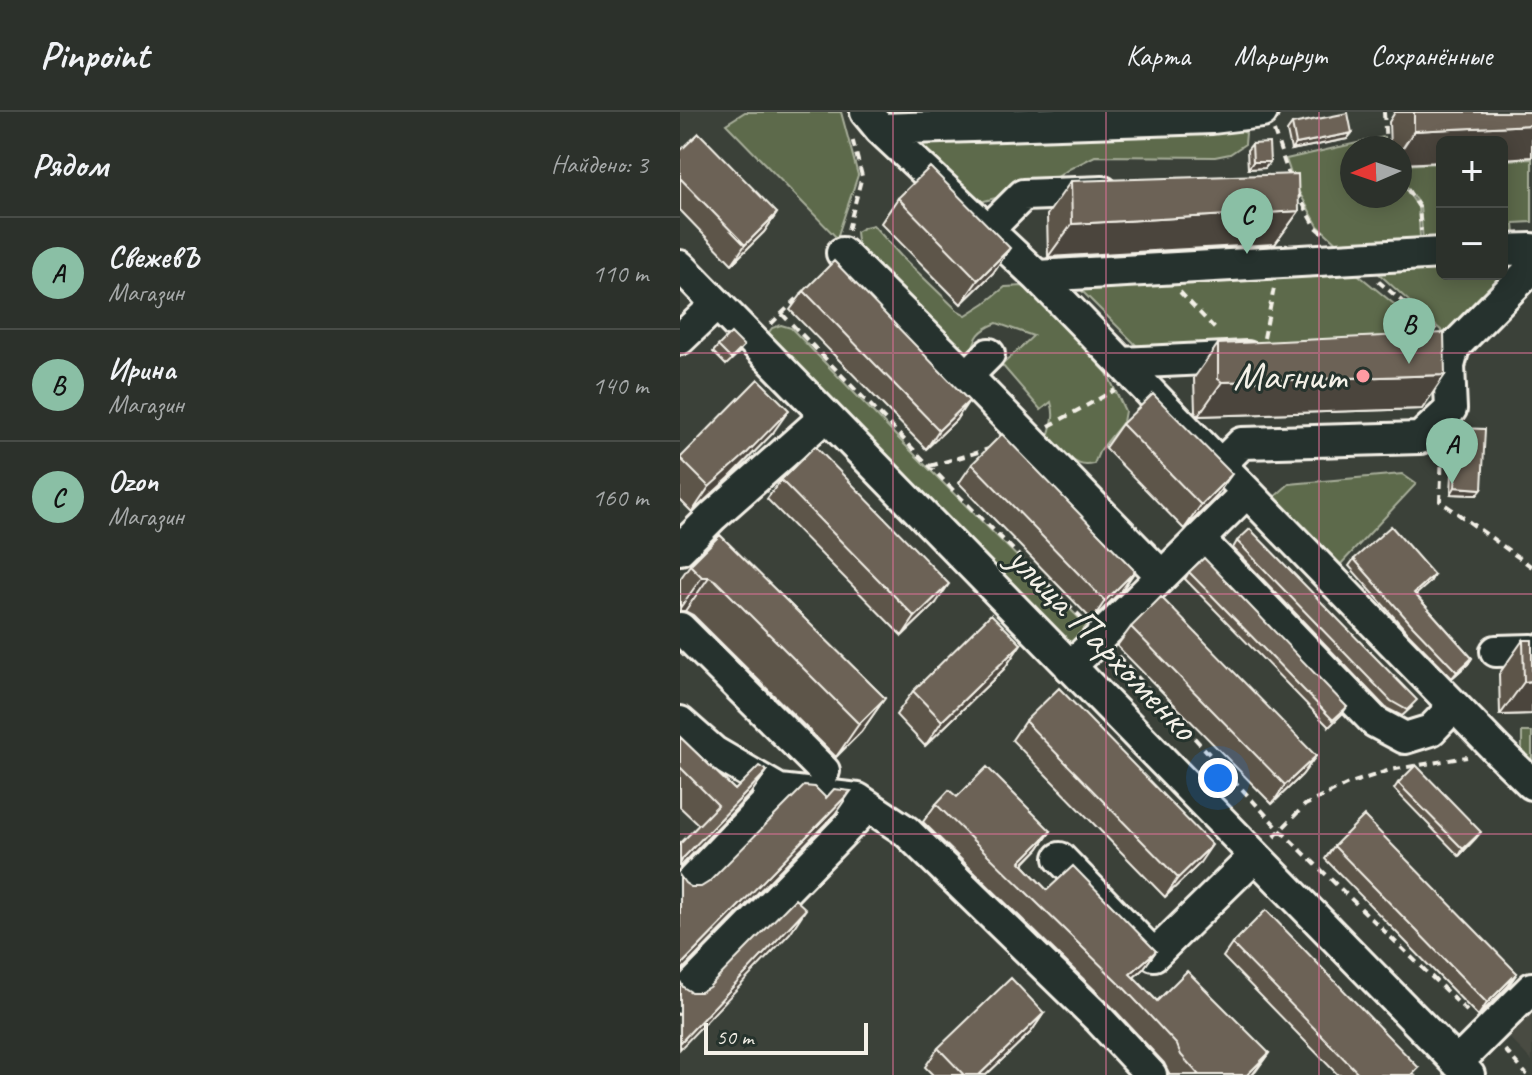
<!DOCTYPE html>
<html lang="ru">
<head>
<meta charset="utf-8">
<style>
  :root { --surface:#2c312b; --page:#383d37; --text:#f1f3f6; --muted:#a6a9a9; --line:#484c47; --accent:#8abfa5 }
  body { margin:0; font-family:Caveat,sans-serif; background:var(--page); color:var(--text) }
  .controls { position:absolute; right:24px; top:24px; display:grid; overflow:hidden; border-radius:12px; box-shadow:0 4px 20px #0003 }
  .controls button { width:72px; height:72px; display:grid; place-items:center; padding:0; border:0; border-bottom:2px solid var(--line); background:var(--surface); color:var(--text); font:40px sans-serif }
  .compass { position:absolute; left:660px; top:24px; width:72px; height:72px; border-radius:50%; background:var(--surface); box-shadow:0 4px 20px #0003; rotate:268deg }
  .scale { position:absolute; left:24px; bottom:20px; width:164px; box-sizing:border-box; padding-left:8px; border:4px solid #f4f1e8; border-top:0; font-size:22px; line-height:28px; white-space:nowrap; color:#f4f1e8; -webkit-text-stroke:6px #26332d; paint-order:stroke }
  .you { position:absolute; left:538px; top:666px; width:28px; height:28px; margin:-20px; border:6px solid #fff; border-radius:50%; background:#1a73e8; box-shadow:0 0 0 12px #1a73e833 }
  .badge { display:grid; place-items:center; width:52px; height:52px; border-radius:50%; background:var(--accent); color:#111; font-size:26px; font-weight:700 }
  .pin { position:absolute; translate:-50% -66px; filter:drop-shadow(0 2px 4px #0008) }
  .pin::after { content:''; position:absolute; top:42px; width:28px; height:24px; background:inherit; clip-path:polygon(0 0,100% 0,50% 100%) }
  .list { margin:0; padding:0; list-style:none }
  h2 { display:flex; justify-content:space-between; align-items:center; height:104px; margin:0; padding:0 32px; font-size:34px }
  h2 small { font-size:26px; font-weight:400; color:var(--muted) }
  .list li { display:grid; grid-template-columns:52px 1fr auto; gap:24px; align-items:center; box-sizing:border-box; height:112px; padding:0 32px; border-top:2px solid var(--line) }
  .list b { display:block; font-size:30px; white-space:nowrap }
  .list p { margin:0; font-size:26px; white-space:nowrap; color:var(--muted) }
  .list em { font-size:26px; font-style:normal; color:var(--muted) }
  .map { position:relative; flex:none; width:852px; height:963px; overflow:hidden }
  header { display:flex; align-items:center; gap:48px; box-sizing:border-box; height:112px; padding:0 40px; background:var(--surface); border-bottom:2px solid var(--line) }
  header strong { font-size:38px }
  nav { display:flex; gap:44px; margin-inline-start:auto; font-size:28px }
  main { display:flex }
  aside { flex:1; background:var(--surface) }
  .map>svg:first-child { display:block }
</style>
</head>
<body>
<header>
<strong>Pinpoint</strong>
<nav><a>Карта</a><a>Маршрут</a><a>Сохранённые</a></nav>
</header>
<main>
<aside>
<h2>Рядом<small>Найдено: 3</small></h2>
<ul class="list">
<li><span class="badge">A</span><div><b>СвежевЪ</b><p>Магазин</p></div><em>110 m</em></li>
<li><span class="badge">B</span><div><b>Ирина</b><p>Магазин</p></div><em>140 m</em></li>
<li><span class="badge">C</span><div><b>Ozon</b><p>Магазин</p></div><em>160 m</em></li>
</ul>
</aside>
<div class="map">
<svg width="852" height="963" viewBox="0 0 852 963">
  <rect width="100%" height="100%" fill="#3b4139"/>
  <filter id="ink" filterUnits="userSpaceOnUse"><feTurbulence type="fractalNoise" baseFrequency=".0125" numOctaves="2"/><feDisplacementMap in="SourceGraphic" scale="16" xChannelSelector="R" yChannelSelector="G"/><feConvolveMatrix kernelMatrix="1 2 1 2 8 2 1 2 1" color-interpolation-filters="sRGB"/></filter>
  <g filter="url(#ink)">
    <path fill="#4a4b42" d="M852,886V949L821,917Z"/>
    <path fill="#5d6b4c" stroke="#a8ae9a" stroke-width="2" d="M65,0H161L178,63L157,126L46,12Z
      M557,17L566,21L565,32L550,42L535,45L415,44L389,57L373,68L347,78L304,89L283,90L235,31Z
      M704,25L705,36H672V84H720V69L738,95L741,140L671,144L638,114L614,71L606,47Z
      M852,47V110L834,111L836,135L822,136V48Z
      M762,51V128L744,140L740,94L720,65V53Z
      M193,113L221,144L277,198L286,203L305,191L325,175L343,174L362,191L378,202L407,240L427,261L445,299L443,310L419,340L414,352C402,355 395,351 387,343L381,348L367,331C369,314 377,309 371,290L361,298L322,253L353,224L317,211C297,219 296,225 289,245L178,137L176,120L185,115Z
      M852,145L775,231L686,150L762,147V162H822V146Z
      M670,156L763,232L464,241L396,173Z
      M101,213L111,216L222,330L407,514L412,522L394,543L87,223L92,216Z
      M722,362L736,372L659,454L592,387L609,372Z
      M842,620H852V659L842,652Z"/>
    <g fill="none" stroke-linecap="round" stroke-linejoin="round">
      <defs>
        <path id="minor" d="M186,0L200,17L357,164L567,380L390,555
          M532,6L582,0
          M200,17L532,6V0
          M308,118L343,83L423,80
          M822,138L852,137
          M162,141L287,264L482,464
          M0,154L789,963
          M357,164L762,141
          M0,227L37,192
          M442,251L567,245
          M287,264L309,242
          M540,353L562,331L740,326L771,297L769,254L774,235L852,156
          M567,380L818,639L852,672
          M519,427L695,610L725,626L751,618L774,594
          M0,437L33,404L146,304
          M0,516L144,659
          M816,539L852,538
          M0,610L34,640L99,678L178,687L226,719L418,906L471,963
          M380,746L474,843L575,744
          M0,781L99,678
          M0,886L188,694
          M777,951L852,876"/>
      </defs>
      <use href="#minor" stroke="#f4f1e8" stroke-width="36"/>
      <path stroke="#f4f1e8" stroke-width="4" stroke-dasharray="8 6" stroke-linecap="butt" d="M704,0L706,36
        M594,19L609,64
        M720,66L739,95L741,119
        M616,79L636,115L644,122
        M168,118L182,64L172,26
        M698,169L756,218
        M500,180L538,220
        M102,202L272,377L402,506
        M91,212L125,179
        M584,226L594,176
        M369,314L435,278
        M762,340L760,389L852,455
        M250,354L309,337
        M438,544L600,718L791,903
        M594,725L625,693L668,672L710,658L787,645
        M825,938L847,963"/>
      <use href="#minor" stroke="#26332d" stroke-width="30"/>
    </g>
    <path fill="#5d544a" stroke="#f4f1e8" stroke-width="2" d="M715,0H852V45L822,47L762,30V50L720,52V36H710L709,10Z
      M612,12L672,21L667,27L611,38L607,19Z
      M572,32L590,50L585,56L568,57L567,38Z
      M0,39L97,101L84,120L52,152L0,98Z
      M391,69L619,99L595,132L368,145L367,103Z
      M218,86L313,161L281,192L201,111Z
      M124,179L276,308L246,337L110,198Z
      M538,232L742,297L518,304L515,300L514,266Z
      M38,234L59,241L46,253L33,240Z
      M442,312L534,387L504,417L425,336Z
      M779,316L802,377L797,383L771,382L774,323Z
      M92,322L49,366L12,400L0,388V346Z
      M292,352L455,459L442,478L412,508L279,371Z
      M101,368L256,491L222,524L87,387Z
      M40,423L205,586L181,620L156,645L13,503L5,499H0V467L10,453Z
      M557,429L732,595L722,604L706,596L553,436Z
      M674,447L754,463L750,470L735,482L792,546L788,552L772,566L728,521L669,454Z
      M509,460L667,595L662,602L649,615L505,467Z
      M451,515L636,644L622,663L592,692L437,534Z
      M843,528L852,602L820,603L819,562Z
      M341,532L324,557L245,634L216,603L233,579Z
      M345,609L519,752L485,785L332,628Z
      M0,625L55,678L87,659L70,682L0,755V732L19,713L0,695Z
      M718,671L796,726L779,744L714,677Z
      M277,685L371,719L358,737L343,753L367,778L476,839L463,857L454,865L477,889L589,941L576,959L572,963H490L484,951L431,894L243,710L256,692Z
      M654,734L837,861L828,874L798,904L645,747Z
      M552,832L734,963H658L543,845Z
      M364,901L351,920L306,963H253L245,955L258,936Z"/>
    <path fill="#4c453c" stroke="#f4f1e8" stroke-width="2" d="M852,13V45L822,47V30H762V50L720,52V40L734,19Z
      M672,21L667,27L611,38L616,32Z
      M573,50H590L585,56L568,57Z
      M619,99L595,132L368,145L392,112Z
      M97,101L84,120L52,152L65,133Z
      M330,136L313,161L281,192L298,168Z
      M765,263L742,297L518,304L542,270Z
      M289,289L276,308L246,337L259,318Z
      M109,298L92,322L49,366L12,400L29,375Z
      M552,362L534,387L504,417L521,393Z
      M775,375L802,377L797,383L771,382Z
      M455,459L442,478L412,508L425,489Z
      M754,463L750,470L730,488L734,481Z
      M22,465H29L5,499H0V496Z
      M269,472L256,491L222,524L235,505Z
      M341,532L324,557L245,634L262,609Z
      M792,546L788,552L772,566L777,560Z
      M852,569V602L820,603L844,570Z
      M205,586L181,620L156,645L179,612Z
      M636,644L622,663L592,692L605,673Z
      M87,659L70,682L0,755V750L3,746Z
      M171,679L155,702L0,860V855L4,850Z
      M371,719L358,737L330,765L340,750Z
      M801,720L796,726L779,744L783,737Z
      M532,733L519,752L485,785L498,766Z
      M126,797L110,821L0,937V931Z
      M476,839L463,857L443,875L450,862Z
      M837,861L828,874L798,904L807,891Z
      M364,901L351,920L306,963H299Z
      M589,941L572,963H567Z"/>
    <path fill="#6c6256" stroke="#f4f1e8" stroke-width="2" d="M734,0H852V13L734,19Z
      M668,1L672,21L616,32L612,12Z
      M19,21L97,101L65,133L0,66V39Z
      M589,31L590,50H573L572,32Z
      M250,55L330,136L298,168L218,86Z
      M618,62L619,99L392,112L391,69Z
      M154,149L289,289L259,318L124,179Z
      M51,221L64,234L51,247L38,234Z
      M764,221L765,263L542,270L538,267V232Z
      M78,267L109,298L66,342L29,375L0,346Z
      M473,282L552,362L521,393L442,312Z
      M779,316L805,317L802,377L775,375Z
      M322,322L455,459L425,489L292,352Z
      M135,334L269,472L235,505L101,368Z
      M711,414L754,463L734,481L792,546L777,560L733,514L674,447Z
      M570,417L737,588L727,598L711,589L557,429Z
      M40,423L205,586L179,612L36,469L29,465H22L10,453Z
      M524,446L667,595L653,608L509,460Z
      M481,485L636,644L605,673L451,515Z
      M311,502L341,532L262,609L233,579Z
      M843,528H852V569L844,570Z
      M379,576L532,733L498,766L345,609Z
      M0,625L55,678L79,654L87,659L3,746L0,752V732L38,693L0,655Z
      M736,653L801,720L783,737L718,671Z
      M307,655L371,719L340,750L367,778L393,754L476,839L450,862L477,889L507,859L589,941L567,963H519L501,943L497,933L444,876L256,692L269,678L277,685Z
      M124,674L135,675L146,686L154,677L171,679L4,850L0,856V764L5,771L11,775H21L29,770Z
      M684,704L837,861L807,891L654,734Z
      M115,787L126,797L0,931V869L3,875L11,880H20L29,875Z
      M586,798L739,956L732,963H680L552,832Z
      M331,866L364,901L299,963H284L258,936Z"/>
  </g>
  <path fill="none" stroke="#d66f93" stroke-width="2" stroke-opacity="0.55" d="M213,0V963M426,0V963M639,0V963M0,241H852M0,482H852M0,722H852"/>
  <circle fill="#ff9aa2" stroke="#26332d" stroke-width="3" cx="683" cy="264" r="8"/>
  <g text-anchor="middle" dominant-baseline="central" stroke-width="6" stroke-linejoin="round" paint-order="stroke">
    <g font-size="40" fill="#f4f1e8" stroke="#26332d" text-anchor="end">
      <text x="667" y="264">Магнит</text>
    </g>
    <g font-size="40" fill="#f4f1e8" stroke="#26332d">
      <text transform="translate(423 531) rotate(46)">улица Пархоменко</text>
    </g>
  </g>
</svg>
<div class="controls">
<button>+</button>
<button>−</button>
</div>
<svg class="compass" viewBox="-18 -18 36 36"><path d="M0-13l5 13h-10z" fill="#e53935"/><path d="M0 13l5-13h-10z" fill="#a6a9a9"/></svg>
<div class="scale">50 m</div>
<div class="you"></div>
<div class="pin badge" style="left:772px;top:372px">A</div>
<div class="pin badge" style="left:729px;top:252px">B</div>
<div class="pin badge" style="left:567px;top:142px">C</div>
</div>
</main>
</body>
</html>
